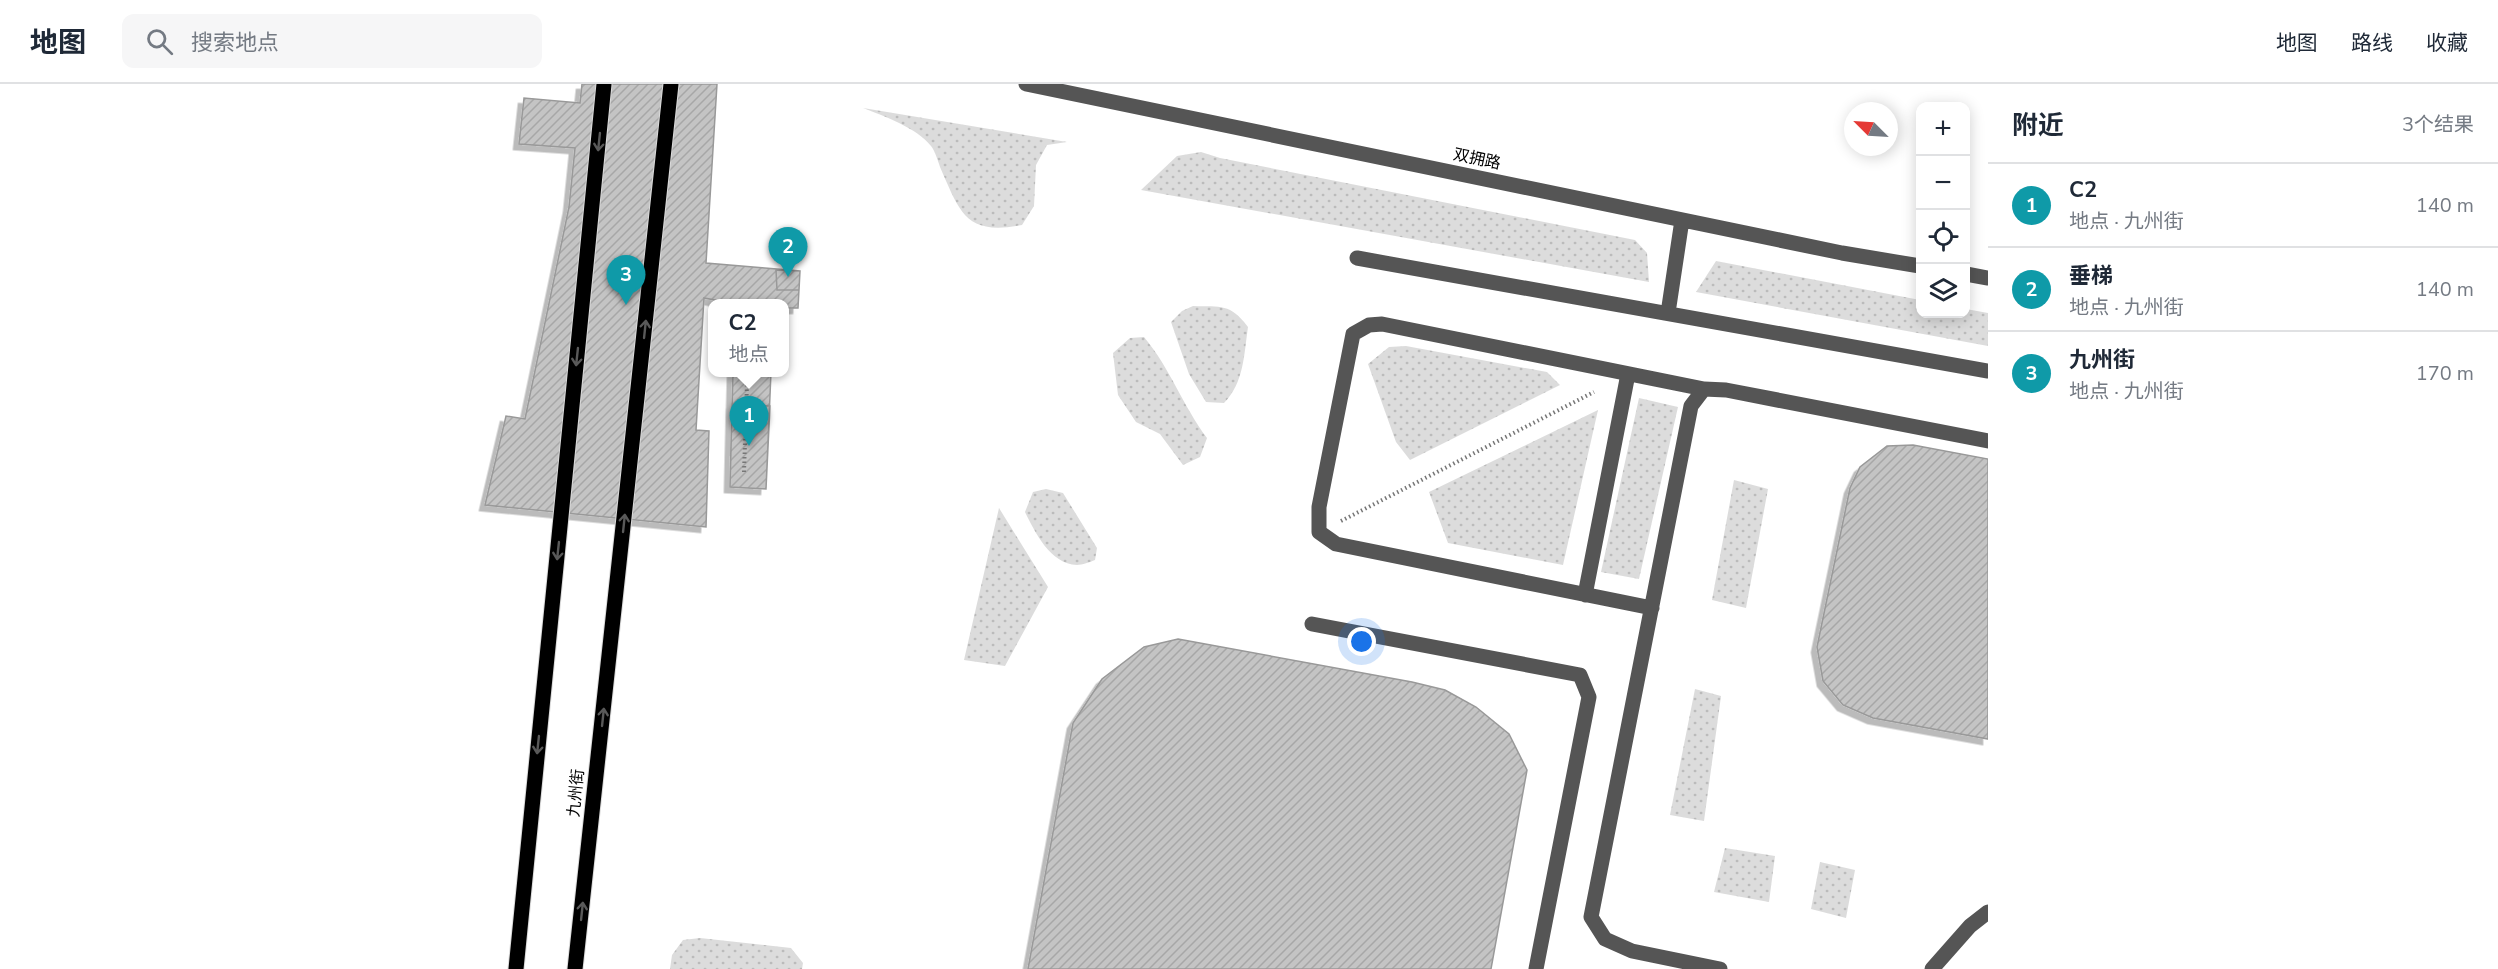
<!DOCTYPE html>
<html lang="zh">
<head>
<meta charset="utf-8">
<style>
  :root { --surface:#fff; --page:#f6f6f7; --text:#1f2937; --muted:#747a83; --line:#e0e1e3; --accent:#000 }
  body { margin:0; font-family:"Nunito Sans","Noto Sans SC",sans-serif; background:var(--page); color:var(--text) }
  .controls { position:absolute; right:18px; top:18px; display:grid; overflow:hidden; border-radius:12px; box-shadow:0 3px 15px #0003 }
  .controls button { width:54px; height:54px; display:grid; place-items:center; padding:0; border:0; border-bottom:2px solid var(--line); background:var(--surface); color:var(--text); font:30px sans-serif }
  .compass { position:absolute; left:1844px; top:18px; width:54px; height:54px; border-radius:50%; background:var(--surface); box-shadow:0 3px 15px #0003; rotate:294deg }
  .you { position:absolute; left:1362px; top:558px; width:21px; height:21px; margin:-15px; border:4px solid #fff; border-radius:50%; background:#1a73e8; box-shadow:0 0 0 9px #1a73e833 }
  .badge { display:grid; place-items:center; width:39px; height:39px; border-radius:50%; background:var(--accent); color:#fff; font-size:20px; font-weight:700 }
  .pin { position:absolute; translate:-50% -50px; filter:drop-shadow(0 2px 3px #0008) }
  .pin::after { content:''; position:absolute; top:32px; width:21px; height:18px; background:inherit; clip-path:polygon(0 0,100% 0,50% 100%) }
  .popup { position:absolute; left:708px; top:215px; width:81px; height:78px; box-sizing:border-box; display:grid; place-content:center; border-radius:12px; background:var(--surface); filter:drop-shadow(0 2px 4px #0005); font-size:20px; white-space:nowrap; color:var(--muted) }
  .popup b { font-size:22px; color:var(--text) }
  .popup::after { content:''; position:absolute; left:50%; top:100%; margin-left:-12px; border:12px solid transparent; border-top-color:var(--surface) }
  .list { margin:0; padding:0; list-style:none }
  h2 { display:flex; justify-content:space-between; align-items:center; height:78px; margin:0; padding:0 24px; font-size:26px }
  h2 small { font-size:20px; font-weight:400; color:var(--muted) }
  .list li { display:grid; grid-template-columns:39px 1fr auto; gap:18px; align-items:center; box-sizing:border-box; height:84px; padding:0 24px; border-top:2px solid var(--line) }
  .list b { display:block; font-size:22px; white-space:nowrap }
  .list p { margin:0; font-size:20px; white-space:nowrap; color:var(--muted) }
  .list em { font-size:20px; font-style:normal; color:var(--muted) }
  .icon { flex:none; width:33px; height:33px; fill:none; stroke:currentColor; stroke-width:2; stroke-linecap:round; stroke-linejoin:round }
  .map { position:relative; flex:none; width:1988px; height:885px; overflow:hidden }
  header { display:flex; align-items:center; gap:36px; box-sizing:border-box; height:84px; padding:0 30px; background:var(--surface); border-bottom:2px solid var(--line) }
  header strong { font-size:28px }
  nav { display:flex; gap:33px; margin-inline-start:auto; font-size:21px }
  .search { width:420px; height:54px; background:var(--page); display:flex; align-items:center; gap:15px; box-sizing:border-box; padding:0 21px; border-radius:12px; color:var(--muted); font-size:22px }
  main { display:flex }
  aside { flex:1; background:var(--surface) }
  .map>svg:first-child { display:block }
</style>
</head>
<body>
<header>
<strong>地图</strong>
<div class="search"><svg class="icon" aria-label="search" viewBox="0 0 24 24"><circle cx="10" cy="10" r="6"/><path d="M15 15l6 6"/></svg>搜索地点</div>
<nav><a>地图</a><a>路线</a><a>收藏</a></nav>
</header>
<main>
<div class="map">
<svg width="1988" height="885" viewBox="0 0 1988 885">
  <defs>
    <pattern id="grass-dots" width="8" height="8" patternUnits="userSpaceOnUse" patternTransform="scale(1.5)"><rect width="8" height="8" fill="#dcdcdc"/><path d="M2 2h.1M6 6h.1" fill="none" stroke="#bbb" stroke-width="1.8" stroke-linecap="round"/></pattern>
    <pattern id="building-hatch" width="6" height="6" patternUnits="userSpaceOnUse" patternTransform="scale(1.5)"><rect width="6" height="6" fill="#c4c4c4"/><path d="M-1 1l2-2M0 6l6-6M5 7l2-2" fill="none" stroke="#a7a7a7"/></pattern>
    <filter id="shadow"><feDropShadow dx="-5.5" dy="5.5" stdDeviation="0" flood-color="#0004"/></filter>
  </defs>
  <rect width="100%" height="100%" fill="#fff"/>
  <path fill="url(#grass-dots)" d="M863,24L1067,58L1047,61L1036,81L1034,122L1022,141C965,152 960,128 940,83C938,77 935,67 931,62C917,44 884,32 863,24Z
    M1201,68L1220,74L1635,156L1647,169L1649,198L1141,106L1177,72Z
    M1716,177L1920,216V230H1966V225L1988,229V262L1696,208Z
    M1193,222C1221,223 1230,219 1248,243C1244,270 1244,299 1224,319L1206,318L1189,290L1171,238L1182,227Z
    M1144,253C1170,284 1183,322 1207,354L1200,373L1183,381L1160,350L1136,338L1118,311L1113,269L1130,254Z
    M1406,262L1547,288L1560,301L1410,376L1396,358L1368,280L1389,263Z
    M1639,314L1678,323L1639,495L1601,488Z
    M1598,326L1563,481L1448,459L1429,408Z
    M1734,396L1768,405L1746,524L1712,516Z
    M1046,405L1063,409L1097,464L1095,476C1090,478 1082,481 1077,481C1050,480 1035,448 1025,428L1033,408Z
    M999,424L1048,503L1005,582L964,576Z
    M1695,605L1721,612L1704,737L1670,731Z
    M1725,764L1775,772L1769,818L1714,808Z
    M1820,778L1855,786L1846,834L1811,825Z
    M700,854L791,864L803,879L802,885H670L672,871L683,856Z"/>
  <path fill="url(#building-hatch)" stroke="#999" stroke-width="1.5" filter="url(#shadow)" d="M582,0H717L706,179L800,187L798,224H785V220H736L704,214L696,346L709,347L706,443L485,421L506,332L525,335L569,123L575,64L519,60L524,14L580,19Z
    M776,186L800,187L799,206H777Z
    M733,288H771L766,405L730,403Z
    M732,320L770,322L766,405L730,403Z
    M1913,361L1988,375V655L1873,634L1843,621L1823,597L1817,563L1850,404L1860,383L1887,362Z
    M1178,555L1412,598L1445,606L1476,623L1509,650L1527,686L1491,885H1028L1073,639L1102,595L1144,563Z"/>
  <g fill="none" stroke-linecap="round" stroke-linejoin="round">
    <defs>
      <path id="major" d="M516,885L604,0
        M575,885L671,0"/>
    </defs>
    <use href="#major" stroke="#dbdbdb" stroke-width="17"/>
    <path stroke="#777" stroke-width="4" stroke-dasharray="1.5 3" stroke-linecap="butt" d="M744,388L747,300
      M1341,437L1594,308"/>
    <path stroke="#555" stroke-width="15" d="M1026,0L1842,169L1920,182
      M1357,174L1988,287
      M1966,190L1988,194
      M1668,229L1682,136
      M1585,511L1628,290
      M1652,524L1336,460L1319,448V423L1353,250L1369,241L1382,240L1704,305
      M1312,540L1580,591L1589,613L1536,885
      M1720,885L1632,867L1605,855L1591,833L1691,322L1704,305L1726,306L1988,357
      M1932,885L1970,842L1988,828"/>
    <use href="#major" stroke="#000" stroke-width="15"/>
  </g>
  <defs><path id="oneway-shaft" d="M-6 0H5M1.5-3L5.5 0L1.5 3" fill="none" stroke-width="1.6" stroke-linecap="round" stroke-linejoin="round" transform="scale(1.5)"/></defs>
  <g stroke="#595959">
    <use href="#oneway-shaft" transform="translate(599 58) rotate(96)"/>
    <use href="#oneway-shaft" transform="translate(645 245) rotate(-84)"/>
    <use href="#oneway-shaft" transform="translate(577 273) rotate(96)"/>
    <use href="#oneway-shaft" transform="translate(624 439) rotate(-84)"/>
    <use href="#oneway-shaft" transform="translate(558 467) rotate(96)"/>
    <use href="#oneway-shaft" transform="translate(603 633) rotate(-84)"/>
    <use href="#oneway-shaft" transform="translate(538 661) rotate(96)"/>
    <use href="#oneway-shaft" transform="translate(582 827) rotate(-84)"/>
  </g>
  <g text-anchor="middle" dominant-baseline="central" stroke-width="4.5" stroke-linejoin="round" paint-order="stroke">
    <g font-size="16" fill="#000" stroke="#fff">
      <text transform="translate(1477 75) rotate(12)">双拥路</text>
      <text transform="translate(576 709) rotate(-84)">九州街</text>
    </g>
  </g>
</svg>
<div class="controls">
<button>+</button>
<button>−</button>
<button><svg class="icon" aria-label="locate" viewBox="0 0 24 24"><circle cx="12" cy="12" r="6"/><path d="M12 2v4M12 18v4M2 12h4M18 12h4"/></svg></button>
<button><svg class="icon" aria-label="layers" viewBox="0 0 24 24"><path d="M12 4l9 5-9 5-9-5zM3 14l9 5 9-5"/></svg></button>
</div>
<svg class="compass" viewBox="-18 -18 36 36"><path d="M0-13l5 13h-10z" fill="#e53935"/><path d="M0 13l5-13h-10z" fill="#747a83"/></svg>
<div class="you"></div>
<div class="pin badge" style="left:749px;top:362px;background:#0f9aa8">1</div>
<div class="popup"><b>C2</b>地点</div>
<div class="pin badge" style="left:788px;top:193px;background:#0f9aa8">2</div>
<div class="pin badge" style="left:626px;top:221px;background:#0f9aa8">3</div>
</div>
<aside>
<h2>附近<small>3个结果</small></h2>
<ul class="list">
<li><span class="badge" style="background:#0f9aa8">1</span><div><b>C2</b><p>地点 · 九州街</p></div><em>140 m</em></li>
<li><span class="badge" style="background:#0f9aa8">2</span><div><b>垂梯</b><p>地点 · 九州街</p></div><em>140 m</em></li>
<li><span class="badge" style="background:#0f9aa8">3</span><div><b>九州街</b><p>地点 · 九州街</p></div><em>170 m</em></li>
</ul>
</aside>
</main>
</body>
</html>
